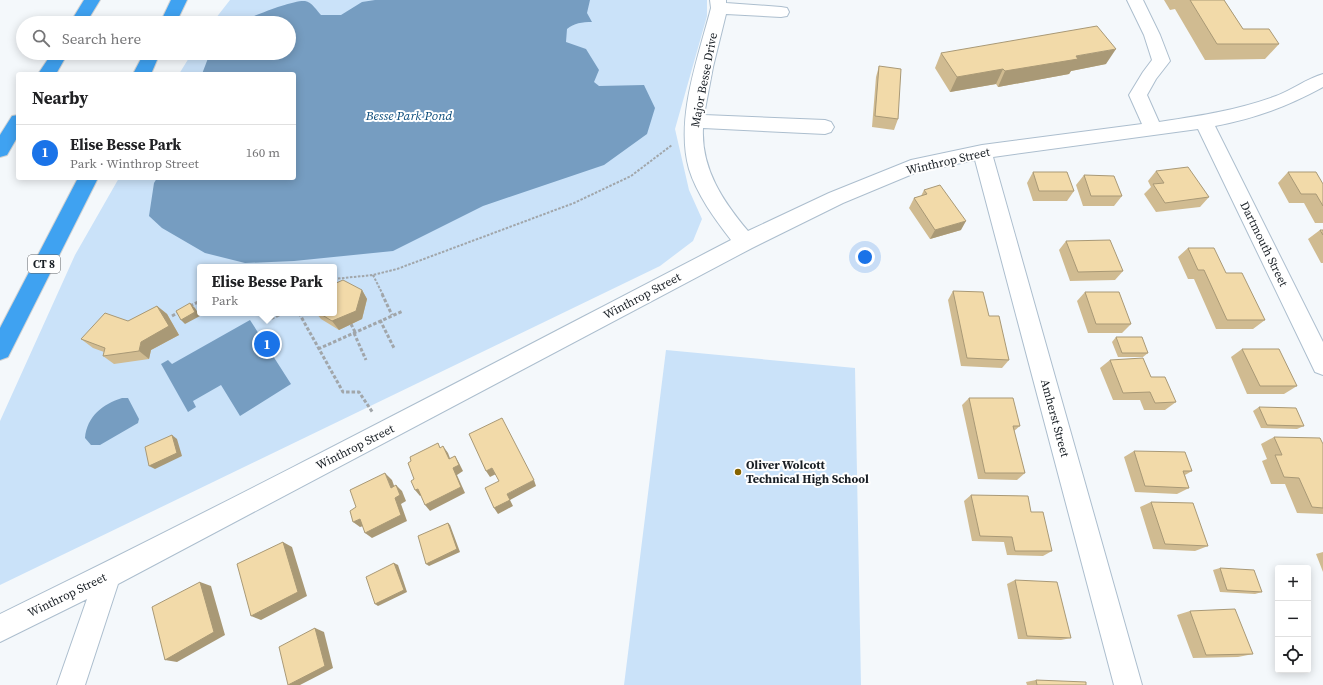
<!DOCTYPE html>
<html lang="en">
<head>
<meta charset="utf-8">
<style>
  :root { --surface:#fff; --page:#f6f6f6; --text:#202124; --muted:#757577; --line:#e0e0e0; --accent:#1a73e8 }
  body { margin:0; font-family:"Source Serif 4",serif; background:var(--page); color:var(--text) }
  .controls { position:absolute; right:12px; bottom:12px; display:grid; overflow:hidden; border-radius:4px; box-shadow:0 2px 10px #0003 }
  .controls button { width:36px; height:36px; display:grid; place-items:center; padding:0; border:0; border-bottom:1px solid var(--line); background:var(--surface); color:var(--text); font:20px sans-serif }
  .you { position:absolute; left:865px; top:257px; width:14px; height:14px; margin:-10px; border:3px solid #fff; border-radius:50%; background:#1a73e8; box-shadow:0 0 0 6px #1a73e833 }
  .badge { display:grid; place-items:center; width:26px; height:26px; border-radius:50%; background:var(--accent); color:#fff; font-size:13px; font-weight:700 }
  .pin { position:absolute; translate:-50% -50%; border:2px solid #fff; box-shadow:0 1px 4px #0006 }
  .popup { position:absolute; left:197px; top:264px; width:140px; height:52px; box-sizing:border-box; display:grid; place-content:center; border-radius:4px; background:var(--surface); filter:drop-shadow(0 1px 3px #0005); font-size:13px; white-space:nowrap; color:var(--muted) }
  .popup b { font-size:15px; color:var(--text) }
  .popup::after { content:''; position:absolute; left:50%; top:100%; margin-left:-8px; border:8px solid transparent; border-top-color:var(--surface) }
  .list { margin:0; padding:0; list-style:none }
  h2 { display:flex; justify-content:space-between; align-items:center; height:52px; margin:0; padding:0 16px; font-size:17px }
  h2 small { font-size:13px; font-weight:400; color:var(--muted) }
  .list li { display:grid; grid-template-columns:26px 1fr auto; gap:12px; align-items:center; box-sizing:border-box; height:56px; padding:0 16px; border-top:1px solid var(--line) }
  .list b { display:block; font-size:15px; white-space:nowrap }
  .list p { margin:0; font-size:13px; white-space:nowrap; color:var(--muted) }
  .list em { font-size:13px; font-style:normal; color:var(--muted) }
  .icon { flex:none; width:22px; height:22px; fill:none; stroke:currentColor; stroke-width:2; stroke-linecap:round; stroke-linejoin:round }
  .map { position:relative; flex:none; width:1323px; height:685px; overflow:hidden }
  .search { position:absolute; background:var(--surface); box-shadow:0 2px 10px #0003; left:16px; top:16px; width:280px; height:44px; display:flex; align-items:center; gap:10px; box-sizing:border-box; padding:0 14px; border-radius:22px; color:var(--muted); font-size:15px }
  .panel { position:absolute; background:var(--surface); box-shadow:0 2px 10px #0003; left:16px; top:72px; width:280px; height:108px; border-radius:4px }
  .map>svg:first-child { display:block }
</style>
</head>
<body>
<div class="map">
<svg width="1323" height="685" viewBox="0 0 1323 685">
  <rect width="100%" height="100%" fill="#f4f8fb"/>
  <path fill="#cae2f9" fill-rule="evenodd" d="M230,0H707V16L675,129L689,190L702,219L693,241L660,266L0,585V421L75,255L119,178H294V74H179L192,53H289V23H212ZM200,267H334V313H200Z
    M666,350L855,368L861,685H624Z"/>
  <path fill="#769dc1" d="M375,0H590L587,13L592,22C582,22 574,23 567,29L566,42L586,49L599,70L594,82L599,86L644,85L655,108L647,134L604,165L483,206L393,251L294,261L245,263L205,253L162,228L149,216L154,183L157,178H294V74H202L210,53H289V23H237C252,17 291,0 305,1C312,2 317,11 321,15H341L362,2Z
    M250,320L291,384L240,416L221,385L193,401L196,407L188,412L161,364L168,360L172,364Z
    M122,398H128L139,419L138,423L100,445H91L85,438C87,416 103,404 122,398Z"/>
  <g fill="none" stroke-linecap="round" stroke-linejoin="round">
    <defs>
      <path id="minor" d="M710,0H726V3L781,7L787,8L789,12L787,16L781,17L726,14L713,67L704,115L825,120L831,122L834,127L831,132L825,134L703,128C701,169 723,201 748,231L829,193L911,160L982,145L1142,124L1129,95L1143,72L1152,60L1144,35L1127,0H1143L1160,35L1170,61L1156,79L1147,95L1159,122C1199,116 1238,110 1276,96C1292,90 1306,79 1323,74V87C1286,107 1256,118 1215,126L1323,342V375L1315,372L1198,129L993,157L1142,685H1114L975,160L915,173L843,203L752,248L118,584L85,685H57L87,599L0,642V614C246,494 488,366 731,240C715,219 697,195 689,169C675,119 698,58 711,8Z"/>
      <path id="highway" d="M84,0H100L86,23H70Z
        M171,0H187L176,23H160Z
        M52,53H68L56,74H38Z
        M144,53H160L151,74H133Z
        M18,115V136L7,155L0,157V135L12,116Z
        M78,178H98L8,357L0,360V328Z"/>
    </defs>
    <use href="#minor" stroke="#acbece" stroke-width="2"/>
    <use href="#highway" stroke="#d1d2d3" stroke-width="2"/>
    <path stroke="#a1a6aa" stroke-width="2" stroke-dasharray="2.5 1.5" stroke-linecap="butt" d="M373,275L383,295
      M334,279L373,275L397,269L574,203L631,176L672,145"/>
    <path stroke="#a1a6aa" stroke-width="3" stroke-dasharray="3.5 2" stroke-linecap="butt" d="M382,294L392,315
      M190,306L200,301
      M299,313L343,392H359L373,413
      M172,316L179,312
      M380,320L394,348
      M266,321L283,313
      M351,324L355,332
      M354,333L366,360
      M318,349L403,311"/>
    <use href="#minor" fill="#fff" fill-rule="evenodd"/>
    <use href="#highway" fill="#3fa2f1" fill-rule="evenodd"/>
  </g>
  <path fill="#d0bb91" d="M1164,0H1224L1243,29L1279,44L1265,59L1205,60L1175,9L1170,10Z
    M941,53L1106,64L1071,71L1069,74L998,87L996,84L950,92L935,68Z
    M879,66L898,119L894,130L872,127L876,77Z
    M1156,171L1209,197L1200,207L1156,212L1144,194L1151,187L1148,181Z
    M1033,172L1074,191L1067,201H1033L1027,183Z
    M1288,172L1323,184V223H1315L1304,203H1289L1278,183Z
    M1084,175L1122,196L1114,206H1083L1076,185Z
    M924,190L961,230L930,239L909,208L914,198L921,196Z
    M1320,230H1323V263H1321L1308,239Z
    M1066,241L1123,271L1115,280L1070,281L1059,250Z
    M1188,248L1226,273L1265,320L1253,329H1216L1194,279H1188L1178,257Z
    M362,290L367,299L362,319L339,330L321,319L316,313H334Z
    M953,291L989,316L1009,360L1002,368L961,366L948,300Z
    M1085,292L1131,324L1122,333H1088L1077,301Z
    M157,306L167,314L179,335L151,350L149,359L114,364L103,356L104,352L93,348L81,339L128,321Z
    M1116,337L1148,353L1143,357H1118L1112,342Z
    M1242,349L1297,386L1284,394H1247L1231,357Z
    M1110,360L1151,377L1176,402L1165,410H1144L1140,400H1113L1100,368Z
    M969,398L1020,426L1014,431L1025,473L1017,480L978,479L962,405Z
    M1259,407L1304,426L1297,429L1261,428L1253,411Z
    M1274,437L1323,444V514L1297,513L1285,484H1271L1262,461L1267,459L1261,444Z
    M1134,451L1192,471L1185,475L1189,488L1177,494L1135,492L1124,457Z
    M971,495L1031,512L1052,551L1043,556L1007,555L1004,542L972,541L964,501Z
    M1151,502L1208,546L1195,551L1153,549L1140,507Z
    M1323,552V572L1316,554Z
    M1220,568L1262,592L1255,594L1220,592L1213,570Z
    M1015,580L1071,638L1061,640L1018,639L1007,584Z
    M1190,611L1253,654L1238,657L1193,658L1177,615Z
    M1036,680L1086,685H1027L1026,682Z"/>
  <path fill="#a99976" d="M1116,49L1106,64L1071,71L1069,74L998,87L1005,71L1076,56Z
    M1003,69L996,84L950,92L957,77Z
    M966,221L961,230L930,239L935,230Z
    M362,290L367,299L362,319L339,330L332,321Z
    M190,303L195,308L200,316L185,324L181,320Z
    M157,306L167,314L179,335L151,350L149,359L139,351L141,342Z
    M172,435L177,439L182,456L155,469L149,466Z
    M443,446L448,453L453,466L449,459Z
    M455,456L459,463L463,471L457,475L465,493L430,511L425,505Z
    M492,468L496,474L490,477L486,471Z
    M385,473L392,480L397,494L391,488Z
    M534,480L536,486L510,500L513,506L498,514L494,508L507,494Z
    M396,485L402,491L406,501L401,504L407,521L372,538L365,533L395,498Z
    M418,489L424,495L420,496L415,490Z
    M360,519L367,525L360,527L353,522Z
    M448,523L450,525L460,552L429,566L426,564Z
    M283,542L292,547L307,596L261,620L251,616Z
    M394,563L398,565L407,592L378,606L375,604Z
    M200,582L211,586L225,635L177,662L165,660Z
    M315,628L324,632L333,668L300,685H288Z"/>
  <path fill="#f2daa9" stroke="#a99976" d="M1190,0H1224L1243,29H1269L1279,44H1217Z
    M1097,26L1116,49L1076,56L1078,59L1005,71L1003,69L957,77L941,53Z
    M879,66L901,69L898,119L875,116Z
    M1188,167L1209,197L1165,203L1153,184L1164,183L1156,171Z
    M1033,172H1067L1074,191H1039Z
    M1288,172H1316L1323,184V206L1316,194H1301Z
    M1084,175L1114,176L1122,196H1091Z
    M940,185L966,221L935,230L914,198L927,194L924,190Z
    M1320,230H1323V235Z
    M1110,240L1123,271L1078,272L1066,241Z
    M1188,248H1214L1226,273H1242L1265,320H1227L1204,270H1198Z
    M343,280L362,290L356,311L332,321L319,313H334V284Z
    M953,291L983,292L989,316H999L1009,360L967,358Z
    M1085,292H1119L1131,324H1096Z
    M190,303L195,312L181,320L176,311Z
    M157,306L169,326L141,342L139,351L103,356L105,348L81,339L105,313L128,321Z
    M1116,337H1142L1148,353H1122Z
    M1242,349H1279L1297,386H1260Z
    M1143,358L1151,377H1165L1176,402L1155,403L1150,392L1123,393L1110,360Z
    M969,398H1013L1020,426H1013L1025,473H985Z
    M1259,407L1296,408L1304,426L1267,425Z
    M502,418L534,480L507,494L510,500L494,508L485,488L499,481L492,468L486,471L469,434Z
    M172,435L177,453L149,466L145,447Z
    M1274,437L1320,438L1323,444V508L1312,507L1299,478L1284,477L1275,455H1282Z
    M438,443L440,448L443,446L449,459L455,456L459,465L453,468L461,487L425,505L418,489L415,490L411,481L414,479L408,463L411,461L410,457Z
    M1134,451L1185,452L1192,471H1183L1189,488L1145,486Z
    M385,473L391,488L396,485L400,495L395,498L401,515L365,533L360,519L353,522L350,511L356,507L350,490Z
    M971,495L1028,496L1031,512H1043L1052,551H1015L1012,537L980,536Z
    M1151,502L1193,503L1208,546L1165,544Z
    M448,523L457,549L426,564L418,536Z
    M283,542L298,592L251,616L237,564Z
    M394,563L404,590L375,604L366,577Z
    M1220,568L1254,570L1262,592L1227,590Z
    M1015,580L1057,582L1071,638L1027,636Z
    M200,582L214,632L165,660L152,607Z
    M1235,609L1253,654L1206,655L1190,611Z
    M315,628L325,666L288,685L279,647Z
    M1036,680L1086,682V685H1037Z"/>
  <circle fill="#866300" stroke="#fff" stroke-width="1.5" cx="738" cy="472" r="4"/>
  <g text-anchor="middle" dominant-baseline="central" stroke-width="4" stroke-linejoin="round" paint-order="stroke">
    <rect fill="#fff" stroke="#5e6266" stroke-width="1" x="28" y="255" width="32" height="18" rx="3"/>
    <g font-size="11" font-weight="bold" fill="#191f25">
      <text x="44" y="264">CT 8</text>
    </g>
    <g font-size="12" fill="#191f25" stroke="#fff">
      <text transform="translate(704 80) rotate(-79)">Major Besse Drive</text>
      <text transform="translate(948 161) rotate(-13)">Winthrop Street</text>
      <text transform="translate(1264 244) rotate(64)">Dartmouth Street</text>
      <text transform="translate(642 296) rotate(-28)">Winthrop Street</text>
      <text transform="translate(1055 418) rotate(75)">Amherst Street</text>
      <text transform="translate(355 447) rotate(-27)">Winthrop Street</text>
      <text transform="translate(67 595) rotate(-26)">Winthrop Street</text>
    </g>
    <g font-size="12" font-weight="bold" fill="#191f25" stroke="#fff" text-anchor="start">
      <text x="746" y="465">Oliver Wolcott<tspan x="746" dy="14">Technical High School</tspan></text>
    </g>
    <g font-size="13" font-style="italic" fill="#0a4b7a" stroke="#fff">
      <text x="409" y="115">Besse Park Pond</text>
    </g>
  </g>
</svg>
<div class="controls">
<button>+</button>
<button>−</button>
<button><svg class="icon" aria-label="locate" viewBox="0 0 24 24"><circle cx="12" cy="12" r="6"/><path d="M12 2v4M12 18v4M2 12h4M18 12h4"/></svg></button>
</div>
<div class="you"></div>
<div class="pin badge" style="left:267px;top:344px">1</div>
<div class="popup"><b>Elise Besse Park</b>Park</div>
<div class="search"><svg class="icon" aria-label="search" viewBox="0 0 24 24"><circle cx="10" cy="10" r="6"/><path d="M15 15l6 6"/></svg>Search here</div>
<section class="panel">
<h2>Nearby<small></small></h2>
<ul class="list">
<li><span class="badge">1</span><div><b>Elise Besse Park</b><p>Park · Winthrop Street</p></div><em>160 m</em></li>
</ul>
</section>
</div>
</body>
</html>
